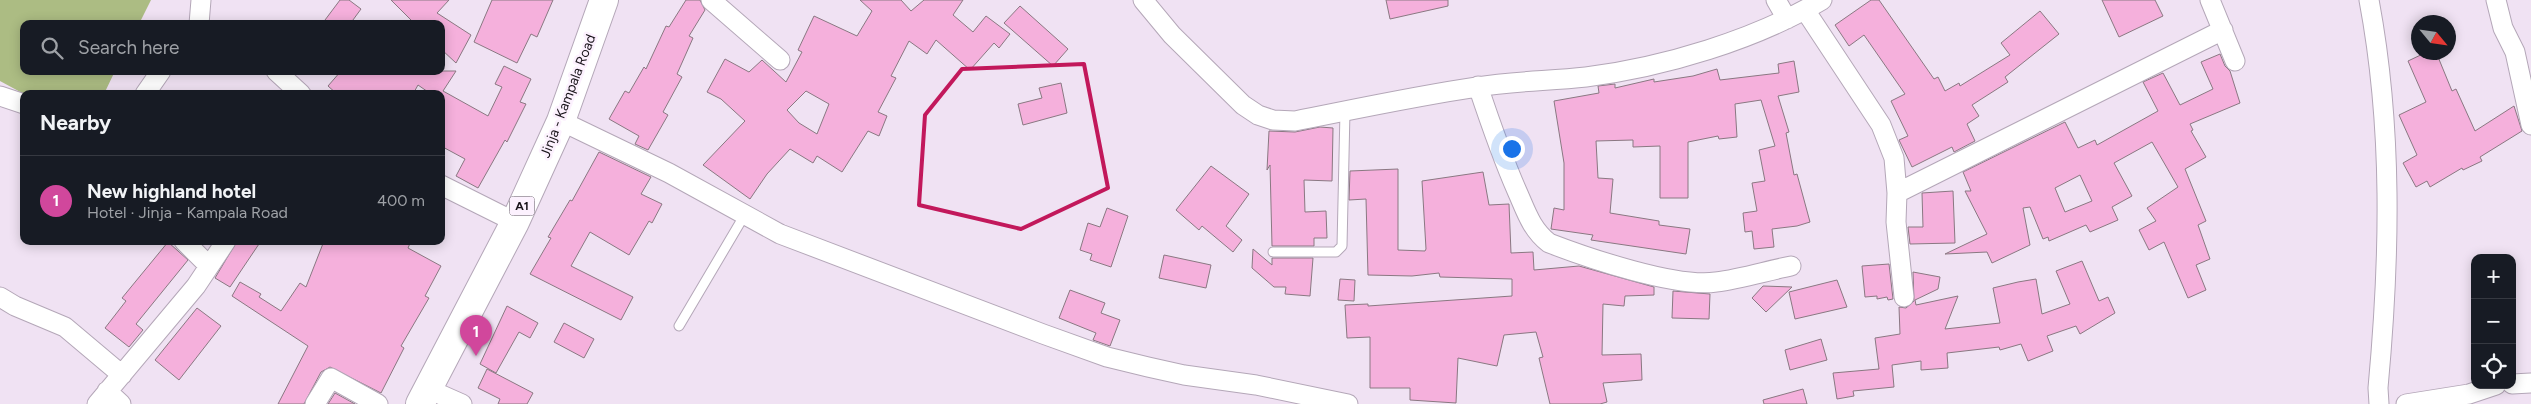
<!DOCTYPE html>
<html lang="en">
<head>
<meta charset="utf-8">
<style>
  :root { --surface:#171b24; --page:#20242c; --text:#f1f3f6; --muted:#9ea1a6; --line:#363941; --accent:#0f766e }
  body { margin:0; font-family:Figtree,sans-serif; background:var(--page); color:var(--text) }
  .controls { position:absolute; right:15px; bottom:15px; display:grid; overflow:hidden; border-radius:10px; box-shadow:0 2px 12px #0003 }
  .controls button { width:45px; height:45px; display:grid; place-items:center; padding:0; border:0; border-bottom:1px solid var(--line); background:var(--surface); color:var(--text); font:25px sans-serif }
  .compass { position:absolute; left:2411px; top:15px; width:45px; height:45px; border-radius:50%; background:var(--surface); box-shadow:0 2px 12px #0003; rotate:119deg }
  .you { position:absolute; left:1511px; top:148px; width:18px; height:18px; margin:-12px; border:4px solid #fff; border-radius:50%; background:#1a73e8; box-shadow:0 0 0 8px #1a73e833 }
  .badge { display:grid; place-items:center; width:32px; height:32px; border-radius:50%; background:var(--accent); color:#fff; font-size:16px; font-weight:700 }
  .pin { position:absolute; translate:-50% -41px; filter:drop-shadow(0 1px 2px #0008) }
  .pin::after { content:''; position:absolute; top:26px; width:18px; height:15px; background:inherit; clip-path:polygon(0 0,100% 0,50% 100%) }
  .list { margin:0; padding:0; list-style:none }
  h2 { display:flex; justify-content:space-between; align-items:center; height:65px; margin:0; padding:0 20px; font-size:21px }
  h2 small { font-size:16px; font-weight:400; color:var(--muted) }
  .list li { display:grid; grid-template-columns:32px 1fr auto; gap:15px; align-items:center; box-sizing:border-box; height:90px; padding:0 20px; border-top:1px solid var(--line) }
  .list b { display:block; font-size:19px; white-space:nowrap }
  .list p { margin:0; font-size:16px; white-space:nowrap; color:var(--muted) }
  .list em { font-size:16px; font-style:normal; color:var(--muted) }
  .icon { flex:none; width:28px; height:28px; fill:none; stroke:currentColor; stroke-width:2; stroke-linecap:round; stroke-linejoin:round }
  .map { position:relative; flex:none; width:2531px; height:404px; overflow:hidden }
  .search { position:absolute; background:var(--surface); box-shadow:0 2px 12px #0003; left:20px; top:20px; width:425px; height:55px; display:flex; align-items:center; gap:12px; box-sizing:border-box; padding:0 18px; border-radius:10px; color:var(--muted); font-size:19px }
  .panel { position:absolute; background:var(--surface); box-shadow:0 2px 12px #0003; left:20px; top:90px; width:425px; height:155px; border-radius:10px }
  .map>svg:first-child { display:block }
</style>
</head>
<body>
<div class="map">
<svg width="2531" height="404" viewBox="0 0 2531 404">
  <rect width="100%" height="100%" fill="#f0e2f3"/>
  <path fill="#acbc83" d="M0,0H151L139,24H24V71H115L104,94H24L0,81Z"/>
  <path fill="#f5b0dc" stroke="#8a7882" fill-rule="evenodd" d="M340,0H349L361,9L350,24H322Z
    M391,0H449L437,13L471,35L456,63L441,49V24H415Z
    M492,0H553L537,37L531,34L517,63L474,42Z
    M686,0H700L705,10L689,36L693,38L677,74L682,77L663,112L668,115L648,150L635,144L639,136L609,119L625,91L629,93L644,67L646,69L666,26L669,27Z
    M860,0H901L911,11L924,0H963L953,15L973,32L986,16L1010,34L999,48L994,43L970,70L936,40L927,54L909,41L891,76L896,78L878,112L887,116L879,136L868,131L842,172L817,156L813,163L790,149L767,174L750,199L703,165L745,121L721,99L707,92L725,59L749,72L762,60L786,82L802,52L798,50L814,16L857,36L872,11ZM806,91L829,104L817,134L799,123L787,110Z
    M1386,0H1448V6L1390,19Z
    M1871,0H1879L1934,79L1938,77L1945,91L1959,83L1960,86L2010,55L2001,43L2040,11L2059,34L2005,77L2008,82L1972,105L1979,116L1967,124L1975,141L1954,152L1952,147L1912,167L1899,140L1908,136L1891,101L1905,94L1864,35L1849,46L1835,25Z
    M2102,0H2155L2163,16L2119,37Z
    M1020,6L1068,49L1053,66L1004,23Z
    M2427,52H2436L2452,91L2456,89L2475,131L2514,106L2522,131L2480,157L2482,161L2463,170L2462,168L2430,187L2427,181L2416,187L2403,163L2417,155L2399,115L2426,102L2408,61Z
    M2220,54L2225,66L2230,71L2240,103L2190,124L2193,130L2191,131L2206,157L2185,169L2206,221L2198,225L2210,259L2196,265L2206,290L2188,298L2164,242L2149,250L2139,230L2156,221L2147,208L2178,187L2152,142L2114,163L2132,196L2112,207L2118,220L2090,232L2086,225L2049,241L2048,237L2043,239L2030,207L2023,208L2030,245L1992,263L1987,252L1945,254L1987,234L1965,191H1971L1963,172L2065,122L2078,148L2095,140L2097,145L2158,111L2143,82L2163,73L2180,105L2213,89L2201,62ZM2080,175L2092,201L2065,212L2055,188Z
    M1794,61L1799,92L1778,96L1789,132L1786,133L1794,175L1797,174L1810,222L1797,226L1772,229L1774,247L1754,249L1752,231L1745,232L1743,213L1757,211L1752,183L1765,181L1759,150L1775,146L1761,100L1735,104L1737,137L1719,139L1718,136L1688,142V198H1660V146L1633,147V140L1596,141L1598,178L1613,179L1610,213L1659,221V225L1690,229L1686,254L1591,240L1593,235L1551,229L1554,208L1564,210V163L1554,101L1599,93L1598,86L1615,84V88L1654,79V82L1693,76L1717,69L1720,80L1779,73L1778,64Z
    M504,66L531,79L520,102L526,104L507,142L505,140L478,188L456,176L465,159L441,146V93L431,94L418,85L413,94H337L328,86L341,71H456L443,91L488,116L502,87L495,84Z
    M1061,83L1067,113L1023,125L1018,104L1042,98L1039,88Z
    M1320,127L1333,128L1332,181L1304,180L1305,212L1326,211L1327,238H1314V246H1272L1270,165L1267,170L1269,131L1295,132Z
    M599,152L651,177L641,194L662,204L652,223L649,221L629,255L590,232L571,266L633,297L621,320L530,274L551,238L548,237L570,200L572,201Z
    M1211,166L1249,194L1226,226L1242,240L1233,252L1202,226L1199,230L1176,210Z
    M1398,169V250L1425,251L1426,249L1422,181L1483,172L1489,205L1509,204L1511,253L1533,252L1534,270L1579,266L1654,287V295L1625,296L1624,306L1603,304L1602,355L1641,354L1642,380L1603,383L1607,402L1600,404H1550L1539,358L1543,357L1536,332L1504,335L1497,366L1458,358L1456,403L1410,400V388H1370V337L1347,338L1345,305L1368,304V306L1512,296V279L1440,277L1439,273L1412,276L1368,275L1366,199L1349,200L1350,171Z
    M1953,191L1955,243L1910,244L1908,227H1923L1922,193Z
    M1107,208L1128,216L1111,267L1090,260L1092,254L1080,250L1088,223L1100,227Z
    M237,241H261L230,287L215,278Z
    M324,241H411L408,248L441,266L425,296L429,298L401,346L404,348L381,393L330,367L321,372L304,404H278L308,346L232,296L240,282L261,294L259,297L281,311L300,283L306,287Z
    M168,242L188,260L136,324L143,330L129,347L105,328L126,301L122,298Z
    M1253,249L1272,265V258H1313L1310,296L1285,294L1286,287H1274L1252,268Z
    M1164,255L1211,265L1206,288L1159,278Z
    M2082,261L2099,301L2108,297L2115,313L2080,334L2076,326L2047,336L2053,351L2028,361L2021,344L2000,350L1999,347L1947,353L1948,368L1921,370V361L1892,365L1894,387L1853,391L1854,396L1837,399L1833,373L1879,369L1875,338L1900,334L1899,307L1906,308L1914,301L1913,272L1940,277L1938,289L1915,300L1916,305L1958,296L1945,329L2000,323L1993,288L2018,282L2036,279L2042,314L2070,304L2056,271Z
    M1889,264L1893,299L1888,300L1887,297L1877,299V296L1865,297L1862,266Z
    M1340,279L1355,280L1354,301L1338,300Z
    M1837,280L1847,307L1795,319L1789,292Z
    M1763,286L1792,287L1766,312L1752,298Z
    M1070,290L1105,303L1101,313L1120,320L1110,346L1093,340L1096,333L1059,318Z
    M1673,291L1710,294L1709,319L1672,318Z
    M507,306L538,323L530,338L519,332L496,373L480,364Z
    M197,308L221,326L179,380L155,360Z
    M564,323L594,339L584,358L554,342Z
    M1821,339L1827,360L1790,370L1785,350Z
    M487,369L533,393L527,404H498L500,399L478,388Z
    M1803,389L1807,404H1764L1763,400Z
    M335,393L355,404H328Z"/>
  <g fill="none" stroke-linecap="round" stroke-linejoin="round">
    <defs>
      <path id="lane" d="M1273,252H1336L1342,246L1345,111
        M679,326L744,216"/>
      <path id="street" d="M711,0L780,60
        M1143,0L1172,35L1243,105L1258,115L1273,120L1295,121C1356,109 1416,96 1477,87C1513,81 1550,81 1586,77C1664,67 1755,40 1822,0
        M1776,0L1787,19
        M2210,0L2235,61
        M2369,0C2393,128 2390,258 2378,388L2379,404
        M2496,0L2503,28L2515,52L2531,125
        M1805,10L1881,125L1894,158L1897,193L1896,222L1904,297
        M199,24L201,0
        M276,71L301,94
        M1478,86C1490,122 1502,157 1517,191C1526,211 1531,229 1549,243C1588,258 1676,288 1716,282C1741,279 1766,271 1791,266
        M145,94L161,71
        M0,96L24,104
        M561,121L669,173L780,234L1043,334L1107,357L1148,367L1184,375L1256,385L1348,404
        M441,185L515,222
        M1897,193L2223,30
        M184,241L208,265
        M0,297L15,306L65,327L122,375
        M2512,384L2531,383
        M428,389L462,404
        M107,391L121,404
        M97,404L196,286L226,241
        M315,404L331,378L378,404
        M2406,404L2469,394L2496,385"/>
      <path id="highway" d="M420,404L515,222L561,121L604,0"/>
    </defs>
    <use href="#lane" stroke="#b4a7b8" stroke-width="11"/>
    <use href="#street" stroke="#b4a7b8" stroke-width="21"/>
    <use href="#highway" stroke="#b4a7b8" stroke-width="30"/>
    <use href="#lane" stroke="#fff" stroke-width="9"/>
    <use href="#street" stroke="#fff" stroke-width="19"/>
    <use href="#highway" stroke="#fff" stroke-width="28"/>
  </g>
  <path fill="none" stroke="#c2185b" stroke-width="4" stroke-linejoin="round" d="M1084,64L1108,188L1021,229L919,205L925,115L962,69Z"/>
  <g text-anchor="middle" dominant-baseline="central" stroke-width="5" stroke-linejoin="round" paint-order="stroke">
    <rect fill="#fcf1fe" stroke="#5c565e" stroke-width="1" x="509.5" y="196.5" width="25" height="19" rx="4"/>
    <g font-size="12" font-weight="bold" fill="#181319">
      <text x="522" y="206">A1</text>
    </g>
    <g font-size="14" fill="#181319" stroke="#fcf1fe">
      <text transform="translate(568 96) rotate(-69)">Jinja - Kampala Road</text>
    </g>
  </g>
</svg>
<div class="controls">
<button>+</button>
<button>−</button>
<button><svg class="icon" aria-label="locate" viewBox="0 0 24 24"><circle cx="12" cy="12" r="6"/><path d="M12 2v4M12 18v4M2 12h4M18 12h4"/></svg></button>
</div>
<svg class="compass" viewBox="-18 -18 36 36"><path d="M0-13l5 13h-10z" fill="#e53935"/><path d="M0 13l5-13h-10z" fill="#9ea1a6"/></svg>
<div class="you"></div>
<div class="pin badge" style="left:476px;top:356px;background:#d1479c">1</div>
<div class="search"><svg class="icon" aria-label="search" viewBox="0 0 24 24"><circle cx="10" cy="10" r="6"/><path d="M15 15l6 6"/></svg>Search here</div>
<section class="panel">
<h2>Nearby<small></small></h2>
<ul class="list">
<li><span class="badge" style="background:#d1479c">1</span><div><b>New highland hotel</b><p>Hotel · Jinja - Kampala Road</p></div><em>400 m</em></li>
</ul>
</section>
</div>
</body>
</html>
